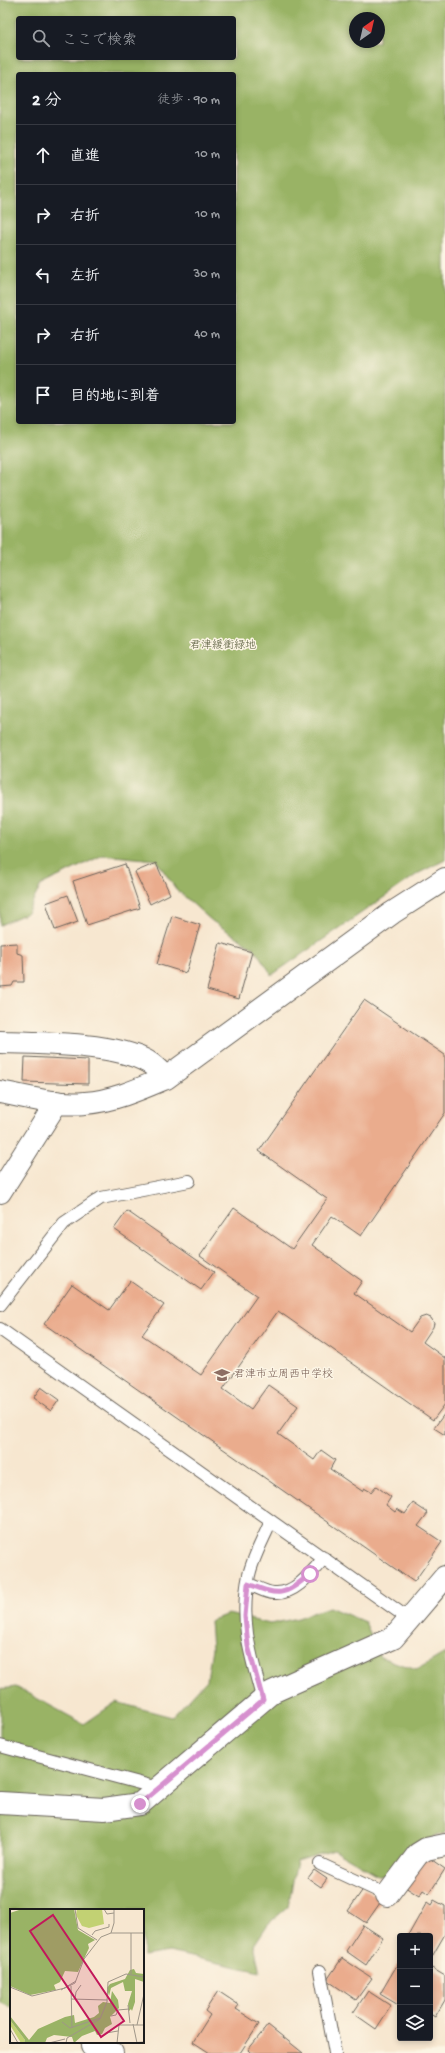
<!DOCTYPE html>
<html lang="ja">
<head>
<meta charset="utf-8">
<style>
  :root { --surface:#171b24; --page:#20242c; --text:#f1f3f6; --muted:#9ea1a6; --line:#363941 }
  body { margin:0; font-family:"Gochi Hand","Klee One",sans-serif; background:var(--page); color:var(--text) }
  .controls { position:absolute; right:12px; bottom:12px; display:grid; overflow:hidden; border-radius:4px; box-shadow:0 2px 6px #0003 }
  .controls button { width:36px; height:36px; display:grid; place-items:center; padding:0; border:0; border-bottom:1px solid var(--line); background:var(--surface); color:var(--text); font:20px sans-serif }
  .compass { position:absolute; left:349px; top:12px; width:36px; height:36px; border-radius:50%; background:var(--surface); box-shadow:0 2px 6px #0003; rotate:34deg }
  .stop { position:absolute; width:12px; height:12px; margin:-9px; border:3px solid #d690ce; border-radius:50%; background:#fff }
  .stop.end { background:#d690ce; border-color:#fff; box-shadow:0 1px 4px #0008 }
  .list { margin:0; padding:0; list-style:none }
  h2 { display:flex; justify-content:space-between; align-items:center; height:52px; margin:0; padding:0 16px; font-size:17px }
  h2 small { font-size:13px; font-weight:400; color:var(--muted) }
  .list li { display:grid; grid-template-columns:26px 1fr auto; gap:12px; align-items:center; box-sizing:border-box; height:60px; padding:0 16px; border-top:1px solid var(--line) }
  .list b { display:block; font-size:15px; white-space:nowrap }
  .list em { font-size:13px; font-style:normal; color:var(--muted) }
  .icon { flex:none; width:22px; height:22px; fill:none; stroke:currentColor; stroke-width:2; stroke-linecap:round; stroke-linejoin:round }
  .map { position:relative; flex:none; width:445px; height:2053px; overflow:hidden }
  .search { position:absolute; background:var(--surface); box-shadow:0 2px 6px #0003; left:16px; top:16px; width:220px; height:44px; display:flex; align-items:center; gap:10px; box-sizing:border-box; padding:0 14px; border-radius:4px; color:var(--muted); font-size:15px }
  .panel { position:absolute; background:var(--surface); box-shadow:0 2px 6px #0003; left:16px; top:72px; width:220px; height:352px; border-radius:4px }
  .map>svg:first-child { display:block }
</style>
</head>
<body>
<div class="map">
<svg width="445" height="2053" viewBox="0 0 445 2053">
  <rect width="100%" height="100%" fill="#fcf5e5"/>
  <filter id="ink" filterUnits="userSpaceOnUse"><feTurbulence type="fractalNoise" baseFrequency=".025" numOctaves="2"/><feDisplacementMap in="SourceGraphic" scale="8" xChannelSelector="R" yChannelSelector="G"/><feConvolveMatrix kernelMatrix="1 2 1 2 8 2 1 2 1" color-interpolation-filters="sRGB"/></filter>
  <filter id="wash" filterUnits="userSpaceOnUse"><feTurbulence type="fractalNoise" baseFrequency=".012" numOctaves="4" result="noise"/><feDisplacementMap in="SourceGraphic" scale="16" xChannelSelector="R" yChannelSelector="G"/><feGaussianBlur stdDeviation="0.9" result="paint"/><feColorMatrix in="noise" values="0 0 0 0 0 0 0 0 0 0 0 0 0 0 0 0 0 1.4 0 .05"/><feComposite in="paint" operator="in"/></filter>
  <g filter="url(#wash)">
    <rect width="100%" height="100%" fill="#f7e7d0"/>
    <path fill="#99b365" stroke="#5a6840" fill-rule="evenodd" d="M0,0H445V860L419,873L272,975L254,948L212,921L176,889L156,860L103,855L41,885L27,913L0,925ZM18,18H234V58H18ZM355,18H379V42H355ZM18,74H234V422H18Z
      M329,1607L365,1622L381,1657L416,1670L445,1653V1833L433,1837L391,1875L379,1876L334,1850L297,1861L288,1907L268,1924L254,1945L260,1972L169,1952L143,1956V1910H11V2008L0,2002V1689L16,1687L84,1724L116,1702L172,1717L207,1680L212,1648L210,1621L228,1614L270,1624L298,1618Z"/>
    <g id="blocks">
      <path fill="#eaac8d" d="M156,863L170,894L150,904L135,872Z
        M125,864L140,908L87,925L73,881Z
        M68,895L78,922L55,930L46,903Z
        M172,916L200,925L186,973L157,964Z
        M17,943V953L23,955L24,982H14L12,986L0,987V944Z
        M220,943L252,952L239,999L207,990Z
        M364,1000L445,1055V1113L361,1236L332,1216L312,1245L362,1281L354,1293L410,1332L420,1318L426,1316L431,1318L434,1323L433,1327L423,1342L445,1358V1404L433,1420L278,1311L223,1389L251,1409L268,1385L298,1406L278,1434L314,1460L321,1450L335,1460L330,1469L362,1491L364,1488L371,1492L376,1486L391,1497L386,1505L395,1512L397,1509L405,1514L413,1503L428,1513L418,1526L442,1542L414,1582L44,1324L72,1284L109,1310L130,1281L164,1305L142,1335L201,1375L257,1296L200,1256L234,1208L292,1249L327,1199L259,1151Z
        M25,1057L88,1060V1084L24,1082Z
        M127,1211L214,1272L201,1290L114,1229Z
        M41,1387L59,1400L51,1411L33,1398Z
        M445,1413V1435L434,1428Z
        M422,1853L445,1869L429,1894L423,1890L419,1896L402,1885Z
        M314,1870L327,1879L321,1887L308,1878Z
        M364,1888L382,1900L366,1923L348,1911Z
        M434,1900L445,1906V1934L430,1960V1936H408L427,1902L431,1905Z
        M363,1925L383,1938L366,1965L346,1951Z
        M342,1958L372,1978L356,2000L327,1980Z
        M400,1960V2006L380,1994Z
        M430,1967L445,1976V2000L435,2017L430,2014Z
        M218,1991L239,2005L236,2009L259,2024L240,2053H210L193,2042L210,2015L205,2011Z
        M368,1991L391,2006L376,2029L353,2013Z
        M268,2025L303,2053H251L248,2050Z"/>
    </g>
  </g>
  <g filter="url(#ink)">
    <use href="#blocks" fill-opacity="0" stroke="#69635b" stroke-width="1"/>
    <g fill="none" stroke-linecap="round" stroke-linejoin="round">
      <defs>
        <path id="service" d="M0,1305L64,1223L101,1198L189,1181
          M0,1329L409,1619
          M248,1584C255,1586 266,1593 274,1593C295,1595 312,1572 324,1558
          M263,1700C251,1657 239,1621 249,1575C253,1557 264,1538 271,1521
          M0,1746L158,1788
          M320,1864L387,1895
          M320,1971L335,2053"/>
        <path id="minor" d="M0,1042C38,1043 117,1043 148,1062C155,1066 161,1073 166,1078
          M0,1092C27,1097 57,1106 85,1103C113,1101 140,1089 166,1078L392,913L445,879
          M0,1192L57,1102
          M0,1803L104,1809L140,1804L272,1692L393,1638L445,1577
          M387,1895L418,1854L426,1849L445,1845
          M92,2046L112,2053"/>
      </defs>
      <use href="#service" stroke="#69635b" stroke-width="14"/>
      <use href="#minor" stroke="#69635b" stroke-width="24"/>
      <use href="#service" stroke="#fff" stroke-width="12"/>
      <use href="#minor" stroke="#fff" stroke-width="22"/>
    </g>
  </g>
  <g fill="none" stroke-linecap="round" stroke-linejoin="round" filter="url(#ink)">
    <path stroke="#d690ce" stroke-width="5" d="M140,1804L263,1700L248,1646L245,1616L248,1584C280,1596 283,1597 310,1574"/>
  </g>
  <defs>
    <symbol id="school-bare" viewBox="-9 -9 18 18"><path d="M0-5L7-2L0 1L-7-2ZM-4 1L0 2.5L4 1V4Q0 6-4 4Z" fill="#8d6e63" stroke="#fcf5e5" stroke-width="2.5" paint-order="stroke"/></symbol>
  </defs>
  <g fill-rule="evenodd">
    <use href="#school-bare" x="211" y="1364" width="22" height="22"/>
  </g>
  <g text-anchor="middle" dominant-baseline="central" stroke-width="3" stroke-linejoin="round" paint-order="stroke">
    <g font-size="11" fill="#565b3a" stroke="#fcf5e5">
      <text x="223" y="646">君津緩衝緑地</text>
    </g>
    <g font-size="11" fill="#785e54" stroke="#fcf5e5" text-anchor="start">
      <text x="234" y="1375">君津市立周西中学校</text>
    </g>
  </g>
  <g transform="translate(10 1909)">
    <rect width="134" height="134" fill="#f7e7d0"/>
    <path d="M67,0H92L94,15L79,19L72,17L66,6ZM0,111L15,131L14,134H11L0,116Z" fill="#c2d173"/>
    <path d="M12,0H64L68,21L85,31L78,35L79,39L68,63L55,62L50,73L44,76L46,81L20,86L0,77V4ZM124,60L126,64L134,65V73L125,70V93L122,102L121,100L119,102L118,95L122,82H115L113,73L101,79L99,87L97,79L100,75L115,70L120,61ZM102,82L108,91L109,99L100,108L102,115L95,119L92,125L87,126L85,122L72,127L64,134L62,128L44,126L37,129L35,134H14L15,131L0,111V107L19,131L28,120L55,108L64,106L65,114L84,108L89,104L88,97L93,93L100,94Z" fill="#99b365"/>
    <path fill="none" stroke="#9f9688" stroke-width="1" d="M65,0L68,19L87,31M94,0L97,5L104,4M101,24L104,14V0M82,26L85,22L99,18V15M121,65V24M61,77L62,119M0,78L22,87L55,79L65,74L74,50L91,28L101,24H134M51,81L66,72M61,90L97,91M65,90L66,83L71,76M118,96L120,114M101,107L106,106L108,101L119,100M52,113L60,119L90,109M123,115L127,134M127,116L134,85M0,120L8,134M96,124L108,122M39,134L55,130M56,134L57,129L90,110L97,93L98,73L116,65L134,68M107,134L109,116H134M119,134L134,133"/>
    <path fill="#c2185b" fill-opacity="0.15" stroke="#c2185b" stroke-width="2" d="M43,6L114,112L91,128L20,22Z"/>
    <rect width="134" height="134" fill="none" stroke="#1c1c1c" stroke-width="2"/>
  </g>
</svg>
<div class="controls">
<button>+</button>
<button>−</button>
<button><svg class="icon" aria-label="layers" viewBox="0 0 24 24"><path d="M12 4l9 5-9 5-9-5zM3 14l9 5 9-5"/></svg></button>
</div>
<svg class="compass" viewBox="-18 -18 36 36"><path d="M0-13l5 13h-10z" fill="#e53935"/><path d="M0 13l5-13h-10z" fill="#9ea1a6"/></svg>
<div class="stop" style="left:310px;top:1574px"></div>
<div class="stop end" style="left:140px;top:1804px"></div>
<div class="search"><svg class="icon" aria-label="search" viewBox="0 0 24 24"><circle cx="10" cy="10" r="6"/><path d="M15 15l6 6"/></svg>ここで検索</div>
<section class="panel">
<h2>2 分<small>徒歩 · 90 m</small></h2>
<ul class="list">
<li><svg class="icon" aria-label="ahead" viewBox="0 0 24 24"><path d="M12 20V5M6 11l6-6 6 6"/></svg><div><b>直進</b></div><em>10 m</em></li>
<li><svg class="icon" aria-label="right" viewBox="0 0 24 24"><path d="M7 20v-9h11M14 6l5 5-5 5"/></svg><div><b>右折</b></div><em>10 m</em></li>
<li><svg class="icon" aria-label="left" viewBox="0 0 24 24"><path d="M17 20v-9H6M10 6l-5 5 5 5"/></svg><div><b>左折</b></div><em>30 m</em></li>
<li><svg class="icon" aria-label="right" viewBox="0 0 24 24"><path d="M7 20v-9h11M14 6l5 5-5 5"/></svg><div><b>右折</b></div><em>40 m</em></li>
<li><svg class="icon" aria-label="arrive" viewBox="0 0 24 24"><path d="M6 21V4h12l-3 4 3 4H6"/></svg><div><b>目的地に到着</b></div></li>
</ul>
</section>
</div>
</body>
</html>
